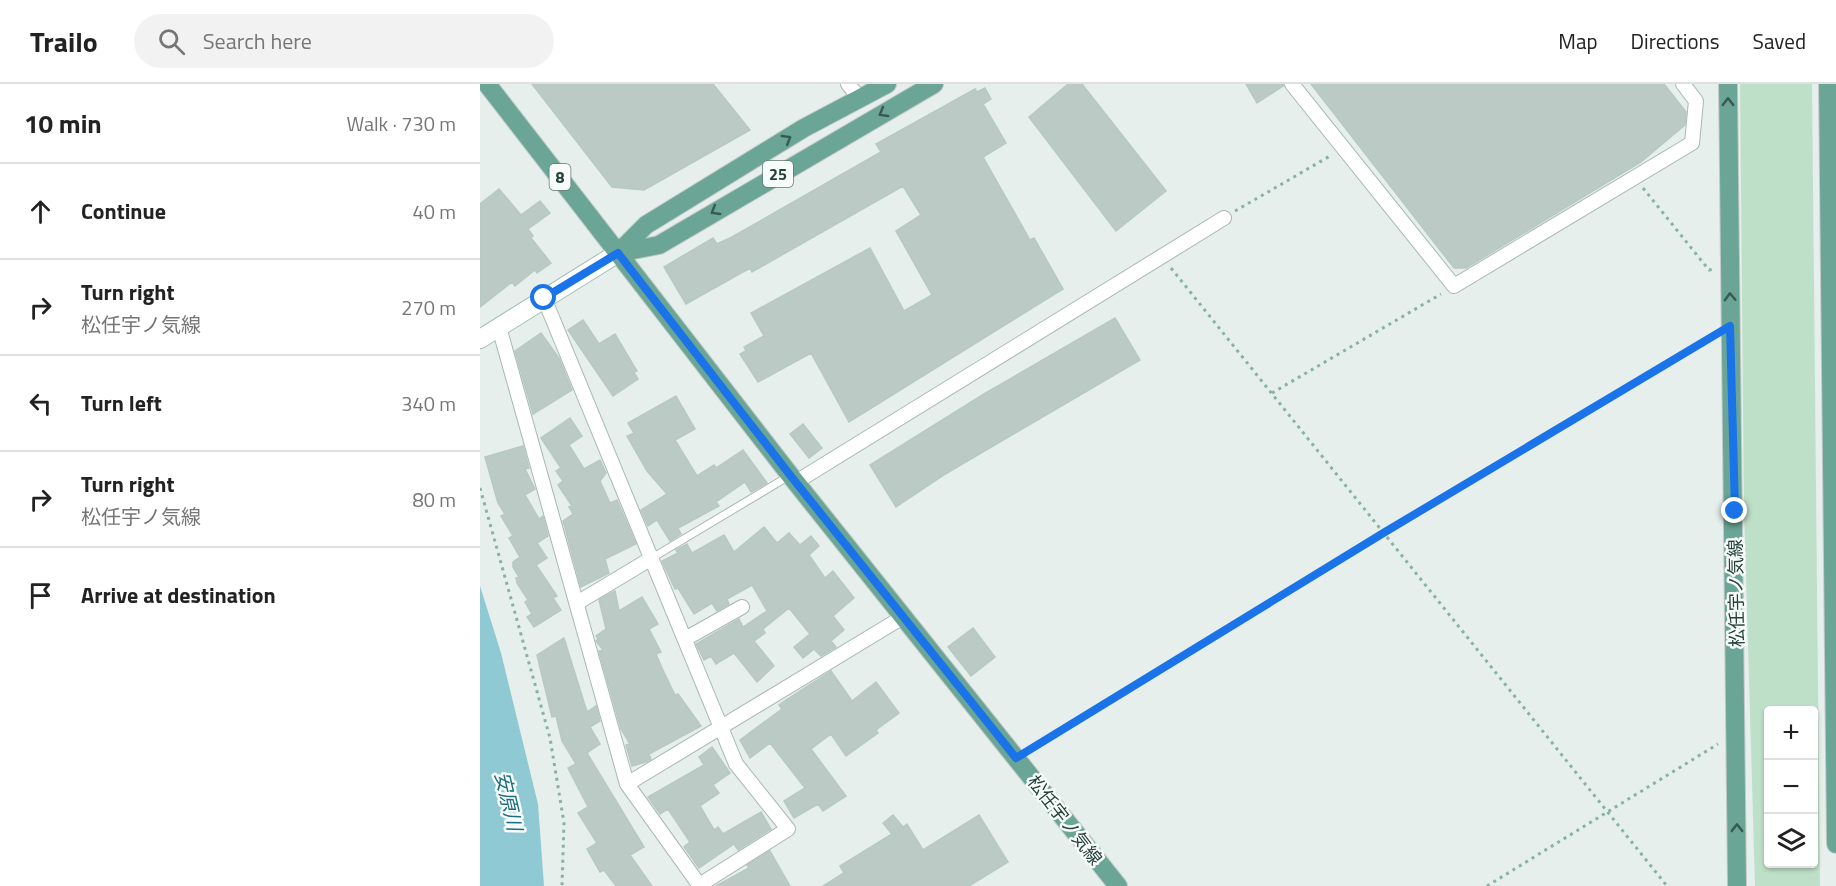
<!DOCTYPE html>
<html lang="en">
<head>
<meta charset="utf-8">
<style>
  :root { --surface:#fff; --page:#f2f2f2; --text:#222; --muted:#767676; --line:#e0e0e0 }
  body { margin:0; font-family:"Titillium Web","Noto Sans JP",sans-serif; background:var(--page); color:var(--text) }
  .controls { position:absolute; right:18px; bottom:18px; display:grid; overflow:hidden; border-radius:6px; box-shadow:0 2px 4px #0004 }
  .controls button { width:54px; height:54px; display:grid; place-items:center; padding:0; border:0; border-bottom:2px solid var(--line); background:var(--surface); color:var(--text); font:30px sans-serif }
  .stop { position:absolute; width:18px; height:18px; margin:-14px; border:4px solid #1a73e8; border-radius:50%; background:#fff }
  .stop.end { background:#1a73e8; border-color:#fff; box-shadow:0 2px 6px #0008 }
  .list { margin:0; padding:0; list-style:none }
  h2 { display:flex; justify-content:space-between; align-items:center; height:78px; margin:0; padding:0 24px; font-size:26px }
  h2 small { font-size:20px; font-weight:400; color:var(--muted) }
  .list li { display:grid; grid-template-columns:39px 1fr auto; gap:18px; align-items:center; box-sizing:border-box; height:96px; padding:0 24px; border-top:2px solid var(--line) }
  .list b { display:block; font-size:22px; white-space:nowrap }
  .list p { margin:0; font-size:20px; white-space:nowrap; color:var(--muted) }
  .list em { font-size:20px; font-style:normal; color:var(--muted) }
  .icon { flex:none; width:33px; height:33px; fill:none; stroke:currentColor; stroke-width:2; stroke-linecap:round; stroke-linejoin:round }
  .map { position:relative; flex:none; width:1356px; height:802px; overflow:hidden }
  header { display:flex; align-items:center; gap:36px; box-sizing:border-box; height:84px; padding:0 30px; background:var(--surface); border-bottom:2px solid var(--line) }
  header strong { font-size:28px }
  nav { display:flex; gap:33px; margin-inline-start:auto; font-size:21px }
  .search { width:420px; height:54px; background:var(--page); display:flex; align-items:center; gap:15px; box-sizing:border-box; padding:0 21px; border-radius:33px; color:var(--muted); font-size:22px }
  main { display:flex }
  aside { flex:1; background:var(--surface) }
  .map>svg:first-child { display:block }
</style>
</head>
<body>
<header>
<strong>Trailo</strong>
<div class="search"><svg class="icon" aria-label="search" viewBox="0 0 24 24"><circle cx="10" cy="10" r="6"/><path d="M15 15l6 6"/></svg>Search here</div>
<nav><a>Map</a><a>Directions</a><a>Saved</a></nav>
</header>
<main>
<aside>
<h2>10 min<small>Walk · 730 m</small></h2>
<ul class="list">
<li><svg class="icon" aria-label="ahead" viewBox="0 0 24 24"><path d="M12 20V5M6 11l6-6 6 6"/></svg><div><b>Continue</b></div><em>40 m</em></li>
<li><svg class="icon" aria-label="right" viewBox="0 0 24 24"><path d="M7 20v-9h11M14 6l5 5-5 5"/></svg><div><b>Turn right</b><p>松任宇ノ気線</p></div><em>270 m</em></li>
<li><svg class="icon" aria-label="left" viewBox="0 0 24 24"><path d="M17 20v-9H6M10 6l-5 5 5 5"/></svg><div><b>Turn left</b></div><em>340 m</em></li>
<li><svg class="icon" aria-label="right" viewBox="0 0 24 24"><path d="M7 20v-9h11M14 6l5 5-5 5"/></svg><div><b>Turn right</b><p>松任宇ノ気線</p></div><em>80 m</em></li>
<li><svg class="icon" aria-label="arrive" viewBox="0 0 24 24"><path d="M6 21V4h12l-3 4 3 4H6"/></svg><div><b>Arrive at destination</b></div></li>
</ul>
</aside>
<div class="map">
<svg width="1356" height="802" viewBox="0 0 1356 802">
  <rect width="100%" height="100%" fill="#e6efeb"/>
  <path fill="#bfe0c8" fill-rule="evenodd" d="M1260,0H1332L1340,802H1275L1264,425ZM1334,626V780H1288V626Z"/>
  <path fill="#8ec9d4" d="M0,502L21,569L58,720L64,802H0Z"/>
  <path fill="#bbcac4" stroke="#b8c9c2" stroke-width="1.5" d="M52,0H233L270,46L164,106L132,103Z
    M588,0H602L686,107L636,147L549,33Z
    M766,0H803V2L777,19Z
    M831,0H1184L1206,28L1205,41L1161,78L986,184H974Z
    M505,4L511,15L503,20L526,59L503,73L550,156L554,154L583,205L369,338L331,269L278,298L260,270L266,267L264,263L284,252L271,229L390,164L424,227L452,211L416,147L441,131L423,102L272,188L270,184L206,220L184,183L233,154L237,160L252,153L401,68L396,60L495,5L497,8Z
    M19,105L41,131L60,117L70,129L48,145L53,152L51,154L71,179L57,189L55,186L35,202L32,198L0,223V120Z
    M635,234L660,276L467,389L416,423L390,381L504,310Z
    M103,236L119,260L135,250L157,287L154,288L158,295L133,312L88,246Z
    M61,249L79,274L92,306L53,330L35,267Z
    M196,312L215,345L195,356L217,392L234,381L236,384L263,366L287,399L271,408L265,398L236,418L239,422L198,444L201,450L190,457L177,436L168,442L161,426L187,410L167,387L147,352L154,349L148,339Z
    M90,334L102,352L89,361L104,385L120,376L126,389L120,397L130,419L137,416L156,460L125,475L129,489L101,503L83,437L93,430L89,423L92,422L78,401L83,397L76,387L81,384L61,354Z
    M323,340L342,364L329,374L310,350Z
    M43,362L49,384L45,385L55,405L45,411L59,435L63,432L68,452L57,459L67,474L56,481L77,512L73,514L81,526L54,543L47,533L52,530L45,518L48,516L37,499L36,494L39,493L33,483V478L40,473L29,454L33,452L21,432L25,430L18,419L5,373Z
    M284,443L297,459L309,449L320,461L331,452L339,462L329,471L345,494L353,487L374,514L353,532L364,546L351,557L356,563L341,572L334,565L323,574L314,563L330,550L309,524L283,545L285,549L274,557L294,582L277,598L254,569L236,580L231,572L224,576L216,560L259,535L263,543L287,527L272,501L247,515L249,520L237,527L232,519L214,530L198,504L195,505L182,477L198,469L196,466L207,460L212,469L244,451L254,468Z
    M135,507L139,527L162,513L178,540L169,545L181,568L176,570L182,584L195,611L198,610L221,642L169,670L171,675L166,678L152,682L146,661L150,660L141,645L119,567L123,566L116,557L118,555L116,552L126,545L119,516Z
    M493,544L515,573L491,592L468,563Z
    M84,554L107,628L116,622L120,637L110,643L120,660L107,669L164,763L150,771L172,802H136L124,786L120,788L107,765L117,759L98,729L108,723L88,684L96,680L82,657L76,632L72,633L57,571Z
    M351,587L372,617L396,598L419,629L396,646L398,649L366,672L351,650L331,665L366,712L343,727L338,720L314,734L304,717L325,704L290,659L270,674L260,656L302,625L299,621L306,616Z
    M232,663L250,689L233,701L239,709L220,722L234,746L238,743L243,750L281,728L291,745L258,766L254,760L219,784L204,763L210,758L188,725L180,730L168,713L224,681L219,673Z
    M413,731L423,743L427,740L443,766L499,731L528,778L489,802H343L364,789L360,782L412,750L403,739Z
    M290,767L310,802H236L269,784L267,781Z"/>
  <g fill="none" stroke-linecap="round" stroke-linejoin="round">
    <defs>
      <path id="lane" d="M172,474L309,392"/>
      <path id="street" d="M368,0L380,15
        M812,0L974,202L1212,59L1216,17L1203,0
        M64,214L256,680L308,745L218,802
        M19,243L147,700L220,802
        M316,398L744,134
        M97,519L172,474
        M205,555L262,523
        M147,700L423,533"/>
      <path id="secondary" d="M0,255L138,169"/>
      <path id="primary" d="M7,0L310,391L638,802
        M1248,0L1257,802
        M1348,0L1356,760
        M138,169L179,161L454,0
        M138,169L166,141L324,44L407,0"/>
    </defs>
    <use href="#lane" stroke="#a8b8b2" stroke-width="9"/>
    <use href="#street" stroke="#a8b8b2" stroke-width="16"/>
    <use href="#secondary" stroke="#a4bbb3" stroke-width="20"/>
    <use href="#primary" stroke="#c2cac8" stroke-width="20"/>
    <path stroke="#86b3a5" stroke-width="3" stroke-dasharray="3 4.5" stroke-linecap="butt" d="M1163,104L1229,186L1235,185
      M755,127L850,72
      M691,184L1187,802
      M792,309L961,210
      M0,404L70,654L84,739L82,802
      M550,665L1235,251
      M1007,802L1238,660"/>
    <use href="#lane" stroke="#fff" stroke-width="7"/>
    <use href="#street" stroke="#fff" stroke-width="14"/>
    <use href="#secondary" stroke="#fff" stroke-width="18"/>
    <use href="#primary" stroke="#6aa596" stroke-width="18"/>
  </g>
  <defs><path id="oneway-chevron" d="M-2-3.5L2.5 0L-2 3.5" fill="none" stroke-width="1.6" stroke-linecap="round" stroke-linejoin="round" transform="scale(1.5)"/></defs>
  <g stroke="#365b51">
    <use href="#oneway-chevron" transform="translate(1248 18) rotate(-90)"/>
    <use href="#oneway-chevron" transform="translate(403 29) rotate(150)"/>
    <use href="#oneway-chevron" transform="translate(307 55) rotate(-31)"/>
    <use href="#oneway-chevron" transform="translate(235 127) rotate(149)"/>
    <use href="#oneway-chevron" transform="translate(1250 213) rotate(-92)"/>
    <use href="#oneway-chevron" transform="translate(1257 744) rotate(-90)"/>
  </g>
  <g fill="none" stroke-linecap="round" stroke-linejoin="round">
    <path stroke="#1a73e8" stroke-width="8" d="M64,214L138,169L310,391L536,674L905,448L1250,242L1255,427"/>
  </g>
  <g text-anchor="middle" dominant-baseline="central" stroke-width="5" stroke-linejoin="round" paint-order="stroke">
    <g fill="#f7fbf9" stroke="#637a73" stroke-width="1.5">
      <rect x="283" y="77" width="30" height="26" rx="4.5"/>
      <rect x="69.5" y="80" width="21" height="26" rx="4.5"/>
    </g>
    <g font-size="16" font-weight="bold" fill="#24423a">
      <text x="298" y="90">25</text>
      <text x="80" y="93">8</text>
    </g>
    <g font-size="18" fill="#24423a" stroke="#f7fbf9">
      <text transform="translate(1256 509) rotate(-91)">松任宇ノ気線</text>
      <text transform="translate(585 736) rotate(52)">松任宇ノ気線</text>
    </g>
    <g font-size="20" font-style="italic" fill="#1c6f80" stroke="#f7fbf9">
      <text transform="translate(29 717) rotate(77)">安原川</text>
    </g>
  </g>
</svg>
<div class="controls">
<button>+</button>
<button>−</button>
<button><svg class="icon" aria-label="layers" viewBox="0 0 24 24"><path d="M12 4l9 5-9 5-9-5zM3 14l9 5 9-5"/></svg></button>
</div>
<div class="stop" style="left:64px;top:214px"></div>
<div class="stop end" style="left:1255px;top:427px"></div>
</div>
</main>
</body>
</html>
